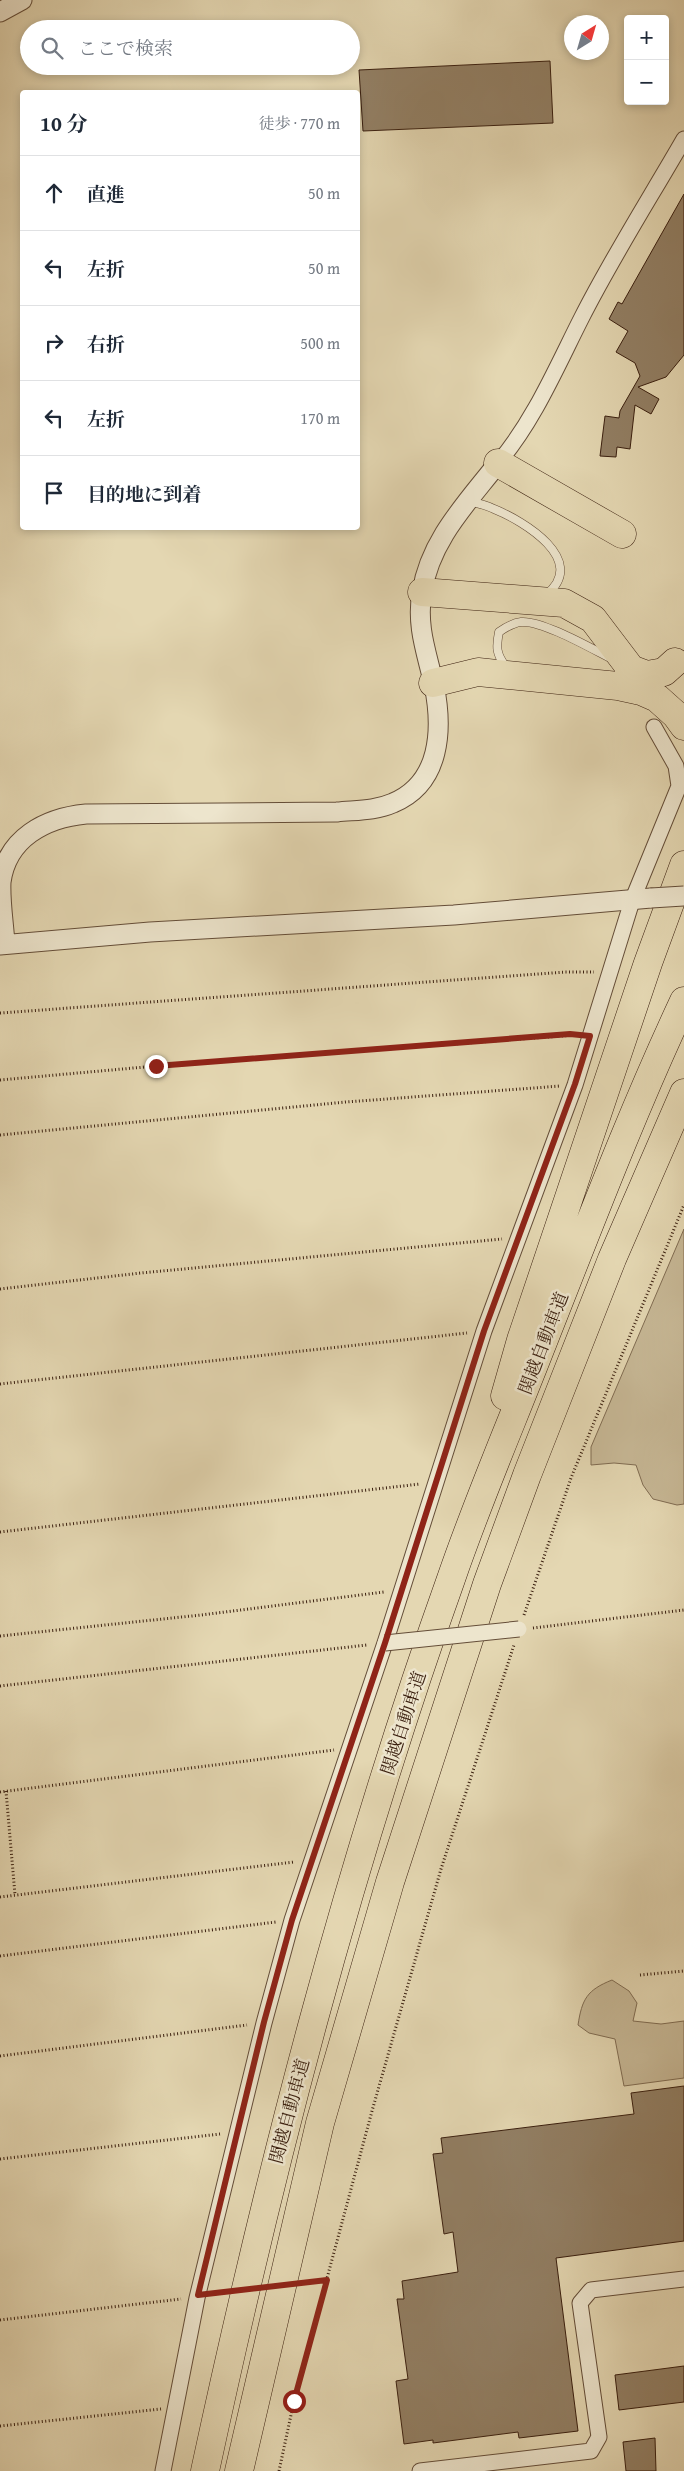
<!DOCTYPE html>
<html lang="ja">
<head>
<meta charset="utf-8">
<style>
  :root { --surface:#fff; --page:#f2f2f3; --text:#1f2937; --muted:#747a83; --line:#e0e1e3 }
  body { margin:0; font-family:"Gentium Book Plus","Noto Serif JP",serif; background:var(--page); color:var(--text) }
  .controls { position:absolute; right:15px; top:15px; display:grid; overflow:hidden; border-radius:5px; box-shadow:0 2px 8px #0003 }
  .controls button { width:45px; height:45px; display:grid; place-items:center; padding:0; border:0; border-bottom:1px solid var(--line); background:var(--surface); color:var(--text); font:25px sans-serif }
  .compass { position:absolute; left:564px; top:15px; width:45px; height:45px; border-radius:50%; background:var(--surface); box-shadow:0 2px 8px #0003; rotate:37deg }
  .stop { position:absolute; width:15px; height:15px; margin:-11px; border:4px solid #8f2418; border-radius:50%; background:#fff }
  .stop.end { background:#8f2418; border-color:#fff; box-shadow:0 1px 5px #0008 }
  .list { margin:0; padding:0; list-style:none }
  h2 { display:flex; justify-content:space-between; align-items:center; height:65px; margin:0; padding:0 20px; font-size:21px }
  h2 small { font-size:16px; font-weight:400; color:var(--muted) }
  .list li { display:grid; grid-template-columns:32px 1fr auto; gap:15px; align-items:center; box-sizing:border-box; height:75px; padding:0 20px; border-top:1px solid var(--line) }
  .list b { display:block; font-size:19px; white-space:nowrap }
  .list em { font-size:16px; font-style:normal; color:var(--muted) }
  .icon { flex:none; width:28px; height:28px; fill:none; stroke:currentColor; stroke-width:2; stroke-linecap:round; stroke-linejoin:round }
  .map { position:relative; flex:none; width:684px; height:2471px; overflow:hidden }
  .search { position:absolute; background:var(--surface); box-shadow:0 2px 8px #0003; left:20px; top:20px; width:340px; height:55px; display:flex; align-items:center; gap:12px; box-sizing:border-box; padding:0 18px; border-radius:28px; color:var(--muted); font-size:19px }
  .panel { position:absolute; background:var(--surface); box-shadow:0 2px 8px #0003; left:20px; top:90px; width:340px; height:440px; border-radius:5px }
  .map>svg:first-child { display:block }
</style>
</head>
<body>
<div class="map">
<svg width="684" height="2471" viewBox="0 0 684 2471">
  <rect width="100%" height="100%" fill="#e4d7b2"/>
  <filter id="stains"><feTurbulence type="fractalNoise" baseFrequency=".004" numOctaves="4"/><feColorMatrix values="0 0 0 0 .2 0 0 0 0 .09 0 0 0 0 .02 0 0 0 .5 -.17"/></filter>
  <radialGradient id="worn" r=".72"><stop offset=".6" stop-color="#630" stop-opacity="0"/><stop offset="1" stop-color="#630" stop-opacity=".3"/></radialGradient>
  <path fill="#c7b896" stroke="#806c52" d="M684,1229V1504L677,1505L653,1499L643,1485L636,1465L614,1463L591,1465V1447Z
    M612,1980L629,1991L637,2003L633,2021L661,2024L684,2021V2078L624,2086L615,2039L589,2033L578,2025C582,1999 587,1990 612,1980Z"/>
  <path fill="#927f64" stroke="#3a1f0f" d="M550,61L553,123L363,131L359,70Z
    M684,194V355L666,377L638,387L659,399L651,414L635,405L630,449L617,447L616,457L600,456L605,416L619,418L620,411L640,376L635,363L616,352L628,331L609,319L618,302L622,304Z
    M684,2086V2241L556,2258L578,2431L519,2438L518,2432L433,2443V2440L404,2444L396,2381L408,2379L397,2299H404L402,2281L458,2272L453,2232L444,2234L433,2154L443,2153L441,2138L634,2114L631,2093Z
    M684,2366V2402L619,2410L615,2375Z
    M655,2438L656,2471H626L623,2442Z"/>
  <g fill="none" stroke-linecap="round" stroke-linejoin="round">
    <defs>
      <path id="service" d="M468,501C477,503 486,505 494,509C524,521 588,560 547,594
        M506,667C496,654 496,647 499,632C506,627 513,623 521,622C542,620 592,649 612,659"/>
      <path id="minor" d="M498,463C534,421 557,366 582,317C613,256 650,198 684,139
        M163,2471L197,2298L264,2023L292,1920L385,1643L484,1331L575,1085L632,901L679,786L676,766L654,727
        M420,2471L591,2451L599,2437L580,2303L591,2290L684,2279"/>
      <path id="tertiary" d="M0,12L22,0
        M5,944C4,925 0,902 1,882C7,838 45,818 86,814L337,812C355,810 375,811 393,803C441,783 443,729 434,685C427,653 416,627 422,592C430,540 467,503 498,463
        M0,945L150,932L454,915L651,898"/>
      <path id="motorway" d="M498,463L622,534
        M422,592L564,603L593,619L631,669L647,675L664,672L675,662
        M433,683L478,672L618,686L641,691L657,698L676,715L684,726
        M505,1396L521,1340L648,963L684,865
        M205,2471C270,2169 347,1870 451,1579C478,1500 511,1424 541,1347C587,1231 631,1114 684,1001
        M239,2471L320,2123L390,1882L487,1584L527,1475L612,1259L684,1093"/>
    </defs>
    <use href="#service" stroke="#644d38" stroke-width="9"/>
    <use href="#minor" stroke="#644d38" stroke-width="17"/>
    <use href="#tertiary" stroke="#644d38" stroke-width="21"/>
    <use href="#motorway" stroke="#3a1f0f" stroke-width="29"/>
    <path stroke="#3a1f0f" stroke-width="3" stroke-dasharray="1 2.5" stroke-linecap="butt" d="M0,1013L565,972H594
      M0,1080L156,1066L575,1035
      M0,1135L346,1102L560,1086
      M0,1289L141,1273L502,1239
      M0,1384L467,1333
      M0,1532L420,1484
      M524,1615L571,1478L684,1205
      M533,1628L684,1610
      M0,1636L201,1615L384,1592
      M0,1686L367,1645
      M6,1791L15,1895
      M0,1792L334,1750
      M0,1897L294,1862
      M0,1956L276,1922
      M640,1975L684,1971
      M0,2056L247,2025
      M0,2159L220,2134
      M312,2282L327,2280
      M0,2320L181,2299
      M0,2426L161,2409
      M279,2471L294,2401L372,2111L441,1869L514,1645"/>
    <use href="#service" stroke="#ede5cd" stroke-width="8"/>
    <use href="#minor" stroke="#ede5cd" stroke-width="15"/>
    <use href="#tertiary" stroke="#ede5cd" stroke-width="19"/>
    <use href="#motorway" stroke="#e4d7b2" stroke-width="28"/>
    <defs>
      <path id="minor-bridge" d="M385,1643L519,1629"/>
      <path id="tertiary-bridge" d="M651,898L684,896"/>
    </defs>
    <use href="#minor-bridge" stroke="#644d38" stroke-width="17" stroke-linecap="butt"/>
    <use href="#tertiary-bridge" stroke="#644d38" stroke-width="21" stroke-linecap="butt"/>
    <path stroke="#3a1f0f" stroke-width="3" stroke-dasharray="1 2.5" stroke-linecap="butt" d="M205,2295L312,2282"/>
    <use href="#minor-bridge" stroke="#ede5cd" stroke-width="15"/>
    <use href="#tertiary-bridge" stroke="#ede5cd" stroke-width="19"/>
  </g>
  <g fill="none" stroke-linecap="round" stroke-linejoin="round">
    <path stroke="#8f2418" stroke-width="6" d="M156,1066L570,1034L590,1036L575,1084L484,1331L385,1643L292,1920L264,2022L198,2295L327,2280L294,2401"/>
  </g>
  <g text-anchor="middle" dominant-baseline="central" stroke-width="5" stroke-linejoin="round" paint-order="stroke">
    <g font-size="18" fill="#3a1f0f" stroke="#ede5cd">
      <text transform="translate(543 1343) rotate(-69)">関越自動車道</text>
      <text transform="translate(403 1723) rotate(-72)">関越自動車道</text>
      <text transform="translate(289 2111) rotate(-75)">関越自動車道</text>
    </g>
  </g>
  <rect width="100%" height="100%" filter="url(#stains)"/>
  <rect width="100%" height="100%" fill="url(#worn)"/>
</svg>
<div class="controls">
<button>+</button>
<button>−</button>
</div>
<svg class="compass" viewBox="-18 -18 36 36"><path d="M0-13l5 13h-10z" fill="#e53935"/><path d="M0 13l5-13h-10z" fill="#747a83"/></svg>
<div class="stop" style="left:294px;top:2401px"></div>
<div class="stop end" style="left:156px;top:1066px"></div>
<div class="search"><svg class="icon" aria-label="search" viewBox="0 0 24 24"><circle cx="10" cy="10" r="6"/><path d="M15 15l6 6"/></svg>ここで検索</div>
<section class="panel">
<h2>10 分<small>徒歩 · 770 m</small></h2>
<ul class="list">
<li><svg class="icon" aria-label="ahead" viewBox="0 0 24 24"><path d="M12 20V5M6 11l6-6 6 6"/></svg><div><b>直進</b></div><em>50 m</em></li>
<li><svg class="icon" aria-label="left" viewBox="0 0 24 24"><path d="M17 20v-9H6M10 6l-5 5 5 5"/></svg><div><b>左折</b></div><em>50 m</em></li>
<li><svg class="icon" aria-label="right" viewBox="0 0 24 24"><path d="M7 20v-9h11M14 6l5 5-5 5"/></svg><div><b>右折</b></div><em>500 m</em></li>
<li><svg class="icon" aria-label="left" viewBox="0 0 24 24"><path d="M17 20v-9H6M10 6l-5 5 5 5"/></svg><div><b>左折</b></div><em>170 m</em></li>
<li><svg class="icon" aria-label="arrive" viewBox="0 0 24 24"><path d="M6 21V4h12l-3 4 3 4H6"/></svg><div><b>目的地に到着</b></div></li>
</ul>
</section>
</div>
</body>
</html>
